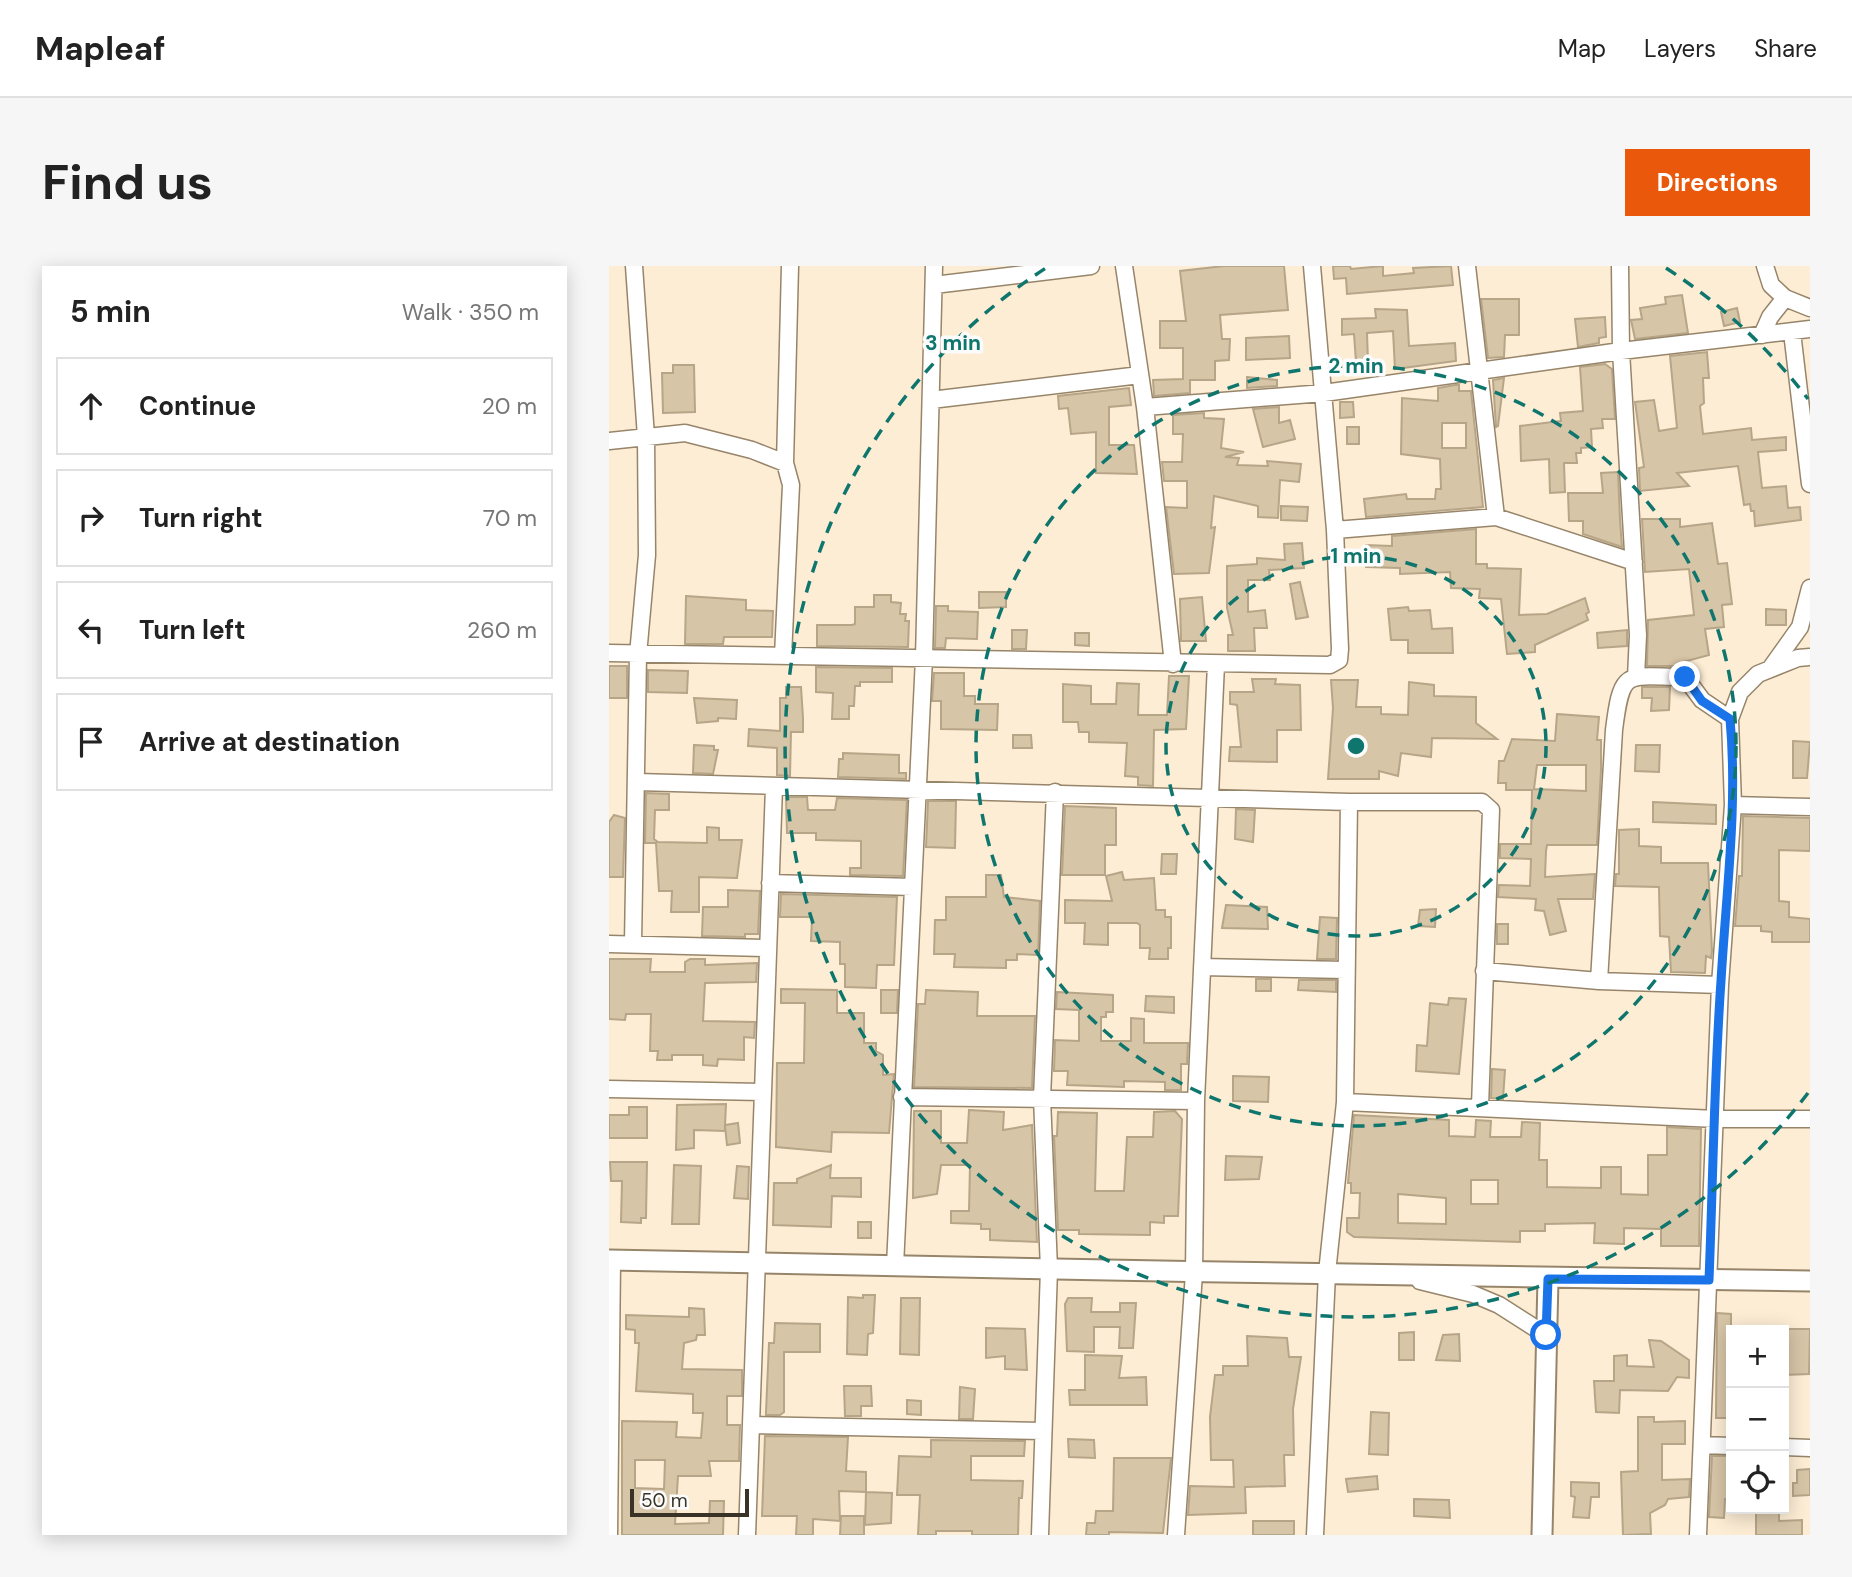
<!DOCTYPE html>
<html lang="en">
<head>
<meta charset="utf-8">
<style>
  :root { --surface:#fff; --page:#f6f6f6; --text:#222; --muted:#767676; --line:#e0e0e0; --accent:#ea580c }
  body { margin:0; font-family:"DM Sans",sans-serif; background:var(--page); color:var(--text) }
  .controls { position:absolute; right:21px; bottom:21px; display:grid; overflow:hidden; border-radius:0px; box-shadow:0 4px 18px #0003 }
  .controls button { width:63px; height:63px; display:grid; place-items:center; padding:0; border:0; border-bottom:2px solid var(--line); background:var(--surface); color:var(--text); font:35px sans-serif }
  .scale { position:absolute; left:21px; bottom:18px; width:119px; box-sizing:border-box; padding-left:7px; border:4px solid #393226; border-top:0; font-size:19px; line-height:24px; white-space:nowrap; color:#393226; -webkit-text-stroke:5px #fcfcfc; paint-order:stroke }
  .stop { position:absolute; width:21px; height:21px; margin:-16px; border:5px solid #1a73e8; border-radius:50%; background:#fff }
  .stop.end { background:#1a73e8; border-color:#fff; box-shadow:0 2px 7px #0008 }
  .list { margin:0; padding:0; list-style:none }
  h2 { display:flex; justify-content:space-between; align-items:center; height:91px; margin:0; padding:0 28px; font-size:30px }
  h2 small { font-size:23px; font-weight:400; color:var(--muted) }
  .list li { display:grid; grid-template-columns:46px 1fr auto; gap:21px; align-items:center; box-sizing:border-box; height:98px; margin:0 14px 14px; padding:0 14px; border:2px solid var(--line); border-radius:0px }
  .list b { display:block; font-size:26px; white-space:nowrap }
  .list em { font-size:23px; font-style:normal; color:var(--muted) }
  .icon { flex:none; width:38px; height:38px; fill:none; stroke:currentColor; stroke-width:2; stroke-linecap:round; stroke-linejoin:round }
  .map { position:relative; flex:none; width:1201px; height:1269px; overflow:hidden; border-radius:0px }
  header { display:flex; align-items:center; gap:42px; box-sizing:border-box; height:98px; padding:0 35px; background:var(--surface); border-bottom:2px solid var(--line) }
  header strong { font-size:33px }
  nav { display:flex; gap:38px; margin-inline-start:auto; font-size:24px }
  .intro { display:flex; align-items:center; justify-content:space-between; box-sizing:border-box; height:168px; padding:0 42px }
  h1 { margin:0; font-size:49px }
  .button { padding:18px 32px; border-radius:0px; background:var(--accent); color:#fff; font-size:24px; font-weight:700 }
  main { display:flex; gap:42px; padding:0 42px }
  aside { flex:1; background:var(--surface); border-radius:0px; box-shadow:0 4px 18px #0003 }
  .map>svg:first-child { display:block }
</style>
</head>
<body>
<header>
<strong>Mapleaf</strong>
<nav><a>Map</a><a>Layers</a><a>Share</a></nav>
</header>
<div class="intro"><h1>Find us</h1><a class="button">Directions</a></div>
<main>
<aside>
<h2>5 min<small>Walk · 350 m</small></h2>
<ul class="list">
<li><svg class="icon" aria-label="ahead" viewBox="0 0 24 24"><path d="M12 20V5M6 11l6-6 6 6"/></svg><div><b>Continue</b></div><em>20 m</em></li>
<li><svg class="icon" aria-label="right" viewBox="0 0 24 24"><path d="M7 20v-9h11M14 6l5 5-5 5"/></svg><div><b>Turn right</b></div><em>70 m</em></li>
<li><svg class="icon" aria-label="left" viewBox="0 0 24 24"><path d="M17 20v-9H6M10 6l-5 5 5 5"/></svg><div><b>Turn left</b></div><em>260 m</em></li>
<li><svg class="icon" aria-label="arrive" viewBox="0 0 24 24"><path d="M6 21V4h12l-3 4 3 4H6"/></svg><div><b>Arrive at destination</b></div></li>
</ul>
</aside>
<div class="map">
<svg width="1201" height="1269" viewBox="0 0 1201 1269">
  <rect width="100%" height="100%" fill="#fdedd5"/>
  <path fill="#d7c5a7" stroke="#b7a588" stroke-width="2" fill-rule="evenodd" d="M615,0H675L679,44L611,49L613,73H621L620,94L606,95V114H581V127L545,130L544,114L574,113V82H551V55H577L571,5Z
    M724,0H741L742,3L774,0V10L805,7L804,2L842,0L844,19L738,28L737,12L725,13Z
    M1073,29L1079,67L1026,73L1022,54L1033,53L1031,42L1057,38L1056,31Z
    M872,33H910V69H896L895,91L879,92Z
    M1128,42L1131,56L1115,60L1112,46Z
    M766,43L798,44L800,80L846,77L847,95L786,103L784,65L758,67L759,95L747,96L745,68L733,69V53L767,52Z
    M996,51L997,71L990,72V77L969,81L966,53Z
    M680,70L681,92L637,94V72Z
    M1098,86L1100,112H1094L1095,137L1091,140L1094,168L1142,162L1143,174L1177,171V184L1149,186L1153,222L1177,220L1179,242L1191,241L1192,254L1146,260L1145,245H1142L1141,238L1135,239L1129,200L1068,207L1080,220L1031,225L1030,202L1035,201L1026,136L1045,134L1050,165L1068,162L1061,90Z
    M996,98L1003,103L1006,153H993L994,162L982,163L983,181L972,182V187H967L968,197H955L956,226L941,227L940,193L912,195L911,160L952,155L951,147L974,145L971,101Z
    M64,99H85L86,146L54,147L53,107H64Z
    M638,111L668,114V120L638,122Z
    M895,112L889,160L887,161L884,114Z
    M846,119H850V125H862L874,241L757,251L755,233L797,228L798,233H826L827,223H832L831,193L792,188L793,132L829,135V122ZM833,157H857V182H833Z
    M520,122L522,139L500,141V179H525L528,208L487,207V166L462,168L459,142L450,143L449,130Z
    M731,136H744L745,151L731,152Z
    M670,141V157L681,154L686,173L654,181L644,143Z
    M595,147V152L615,153L612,182L635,186L616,191L630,192L628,199L659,200L658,195L692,198L690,216L671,214L669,252L649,251V240L605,230L602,262L606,261L600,307L565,308L557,241L578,242V215H555L553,196H573L574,168H564V149Z
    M738,161H750V178H738Z
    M1009,206L1011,253L1013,281L974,268V255H960L959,227H994L992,207Z
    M672,240L699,241L698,255L672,254Z
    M1033,253H1071V261L1103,257L1109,298L1118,297L1123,338L1113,339L1115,361L1096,363L1100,389L1074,396V400H1038L1039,354L1085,349L1080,303L1036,306Z
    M867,263V298H878V302L912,303L910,349L938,348L976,332L980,346L977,348L979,354L926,379V386L898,388L892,333L870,332L871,323L842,322L841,306L791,308V302L757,301V279L783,280V270Z
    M693,277L695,302L660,304L661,314H639V346L656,344L658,362H645L646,385H619V369H624L618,342V300L648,298V292L676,294L675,278Z
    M691,316L699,351L687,353L681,318Z
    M370,326H397V341L370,342Z
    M265,329H282V336L292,337L291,348H297L296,355H300L299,381L208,380V359H243L246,358V341H265Z
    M77,330L137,334V344L164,345L163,371H115L114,378H76Z
    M593,331L597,375H572L571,333Z
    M327,340H339V345L369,346L368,373L337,372L336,382H326Z
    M799,341L800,345L821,344L823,363L843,362L844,387H799V374H782L779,343Z
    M1157,343L1177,344V359H1157Z
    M403,364H418L417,383H403Z
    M1018,364V380L989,382L988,367Z
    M466,367H480V380L466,379Z
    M0,400H18V432H0Z
    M207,401L283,402V416H251V420H246L245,440H240V453H223L224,427L207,426Z
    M39,404L79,405L78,427L39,426Z
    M325,407H355V430H366V438H389L388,464L332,463V435H323Z
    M560,410H580L577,463L545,464L544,520L529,519V511L516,510L518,477L480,476V466H470L469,456H454V418L482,420V438H507L508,417L530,418L529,449H558Z
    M643,413H667L666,418L691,419L692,464H668V496L620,495L621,481H632L628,439L621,438V426H645Z
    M722,414H749L747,441H772V448L799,449L800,416L825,419V430L867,431V457L888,473L823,472L822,491L792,487L789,510L770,505V513H719L724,442Z
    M177,421H192L194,452V466H182L181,510L168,509V482L139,480L140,463L171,465V432H177Z
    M1033,421H1061L1060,444L1042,445L1043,432H1033Z
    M85,432L128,434L127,453L109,452V455L88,457Z
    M948,448L990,451L988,474H992V504L988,579H938L937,585L936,611L986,608L984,633H949L957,665L941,669L935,645L926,644L927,633L889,631L890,619L921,620L922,593L891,592V578H922L923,524H897V517H889L890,495H895L903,473L946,475ZM928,499H977V525L925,523Z
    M404,469H422L423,482H404Z
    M1184,475L1201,476L1198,512H1184Z
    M85,479L105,480V484H109L104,508L84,507Z
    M1027,479H1051L1050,506L1026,505Z
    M234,487L290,489V507H297V513L229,511L230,493H234Z
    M37,527L60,528V544H46L45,573L49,576L98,577V561L110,562V574H133L128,612L90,611V646H62L63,625H50L47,577H36Z
    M177,531H198L199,544H226L228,532L298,534L294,610L241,609V602H252V575L207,574V567H178Z
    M319,535H347L346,582L317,581Z
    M1044,536L1107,539V558L1044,556Z
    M456,540L507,542V579H496V609H453Z
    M627,543L646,544L644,576L626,573Z
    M5,549L16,552L14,611H0V556Z
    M1134,550L1201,552V585L1170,584V635L1180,636V651L1201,653V676H1163V666L1152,665V660H1126L1130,610H1133Z
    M1030,563V580L1052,581V597H1099L1103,685L1102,692L1097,690L1096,707L1062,706L1060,671L1051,670L1050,621L1006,620L1007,608H1010V564Z
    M553,588H568L567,608H552Z
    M513,606L515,614L545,612L547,644H556V651H562V682H559V693H540L541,682H531V659L528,657H499V679L475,678L476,657H456V634L503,635L497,610Z
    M377,609H392L395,631L431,635L429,689L408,688V694H397V702L345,701L346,688H325L326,654H337V631H377Z
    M119,624L151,625L149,668H136V671L93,670L94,641H119Z
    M172,628L288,631L285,699H268L267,722L236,721V698H231V676L202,675L203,651H171Z
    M617,639L658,641L659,663L613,662Z
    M827,643L826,661L809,660L811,644Z
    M711,651L728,652L727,693H708Z
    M888,658H899V678H888Z
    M0,693H42L41,706H76V696L81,693H96V699L148,697L147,716L96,717L94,755L146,756L145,772L135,771V794L109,793L108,800L94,799V789H63V794H48L49,785H41L42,748H17L16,754L0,753Z
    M647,713H662V725H647Z
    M690,714H727V726L689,724Z
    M172,723L228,724V747H255V777H267V785L274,789V809L285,808L280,867L223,866L222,886L167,881L168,797H195L196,737H172Z
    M272,724H289L288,747H272Z
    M317,724L369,726L368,750H426L423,822L305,821L309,738H316Z
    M448,726L504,729V746H497V751H492V775H522V752L535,753V777H579L578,798H572V824H556V816L515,815V821L458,819L459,805H445L446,774L470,775V744L447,743Z
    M537,730L565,731V747L536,745Z
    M840,732L857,733L850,808L807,805L808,779L818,780L821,737L839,739Z
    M883,803L896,804L894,833L882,832Z
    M624,810L660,811L659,836L624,835Z
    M117,838L116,859L129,857L131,877L118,879L116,860V865L85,864V882L67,884L68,839Z
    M20,841H38V872H0V849H20Z
    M360,844L395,846L394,864L423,859L428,976L381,974V963H372V958L342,957V945H360L361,899H332L328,928L304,932L305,845H332V877H358Z
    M566,845L573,853L569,950H555V957L541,956V969L470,968V964H449L445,870H448L449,846L488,847L486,925H515L518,871H544L545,846Z
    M745,849L840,854V870L866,871L867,854L882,855L881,871H912L913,856L931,857L930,894H938V921L992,922V901H1012V928L1039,929V889H1058V861L1092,863L1090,980H1052V963L1015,962V978L985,977L986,957L936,958V965H911V976L745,971L738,966V952H750L751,927H742V917H739ZM862,914H889V938H862ZM789,928L837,932V958L789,957Z
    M617,890L653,891L650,913L616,914Z
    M1,896H38L37,952H32V957L12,956L13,915H2Z
    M65,899L92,900L90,958H63Z
    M222,899L221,912H252V931L223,930L222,961L164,959L165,917H188V913Z
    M128,900L140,901L139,933L125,932Z
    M249,956H262V972H249Z
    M254,1029H266L264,1067L259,1068L258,1089L238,1088L239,1031L254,1032Z
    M292,1032H311L310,1089L291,1088Z
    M459,1032H483L482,1046H511V1037H527L524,1082H510L511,1061H485V1086L458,1085L456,1038Z
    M80,1042L95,1043L96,1069H88L87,1074L75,1077L73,1103L133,1104V1130H118V1159H131L130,1195H100L102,1210H69L66,1258L100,1257L101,1235H115L114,1269H13V1155L68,1156L67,1171L92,1172L94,1147H84V1128L27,1125L30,1077H26V1064L17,1063V1049L80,1051ZM26,1194H56L55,1223L26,1222Z
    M1108,1047L1122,1048V1152H1107Z
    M166,1057L211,1058V1086H175V1146L171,1149H157V1146L160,1077H165Z
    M377,1062L416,1063L418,1104L396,1103V1090L377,1092Z
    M1175,1063H1201L1200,1108L1175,1109Z
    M805,1066V1094H790V1067Z
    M850,1068L851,1095L827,1094L834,1069Z
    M638,1070L678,1072L680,1091H692L684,1143L685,1189H675L676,1220L636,1221L637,1247L579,1249L581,1220L625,1221L624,1194H602L601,1151L606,1109H614V1100H639Z
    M1040,1074L1052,1075L1080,1094V1112L1068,1111L1059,1125L1011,1124L1010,1147L987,1146L985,1115H1005V1090L1018,1089V1100L1045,1101Z
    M476,1089L513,1090L510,1112L537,1111L538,1139H461L460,1124H476Z
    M235,1120H262L263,1140H252V1150H236Z
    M351,1121L366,1123L364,1153H350Z
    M298,1134L312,1135V1149L298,1148Z
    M762,1146L780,1147L779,1189L760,1188Z
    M1029,1151H1045V1156L1076,1155V1178H1053V1214L1081,1213L1080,1231L1059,1233L1056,1239L1041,1247L1042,1268L1014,1269L1012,1206L1029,1205Z
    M156,1170L239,1171L237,1205L257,1206V1226L283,1227L282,1257L256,1259L257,1226L230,1225L231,1255L204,1253V1269H187L188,1250H153Z
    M459,1173L485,1174L486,1192L460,1191Z
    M322,1174L416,1175L415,1190H362V1214L414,1215L413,1232H410L409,1269H363V1265H327V1269H309L311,1229H288L290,1190L322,1191Z
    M1103,1190H1122V1233H1116L1115,1252L1100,1251Z
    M505,1192H562L554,1267L500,1266V1269H477L478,1257H486L487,1245H504Z
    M1201,1203V1229L1184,1230V1217H1188V1204Z
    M768,1210L769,1223L739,1226L737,1213Z
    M962,1216L990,1217V1231H982L980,1252L964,1251L966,1231L962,1230Z
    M805,1233L840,1234L841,1252L805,1250Z
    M1147,1243H1170V1255L1193,1254V1269H1147Z
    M232,1250H255V1269H231Z
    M644,1255H685V1269H644Z"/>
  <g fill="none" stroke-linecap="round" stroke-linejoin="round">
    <defs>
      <path id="minor" d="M515,0L536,141L564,398
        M858,0L887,251
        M1011,0L1012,85L1029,369L1027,411
        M325,19L482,0
        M1176,32L1201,42
        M1183,66L1201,218
        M1153,69L1161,51L1176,32L1162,19L1156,0
        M322,134L531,109
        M536,141L715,127L1012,85L1201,63
        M0,175L76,167L143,184L176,197L182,219L174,390
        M176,197L181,0
        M726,264L887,251L1025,296
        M0,387L721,399L730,394L731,383L726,264L703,0
        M1161,403L1191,361L1201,322
        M28,516L740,536H873L882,544L871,840
        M1124,539L1201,541
        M161,617L304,621
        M24,677L29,389L38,289L37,171L25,0
        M0,678L158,682
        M593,701L737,704
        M875,705L990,715L1111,719
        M990,715L1005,464C1013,400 1017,411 1076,411L1093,434L1121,453
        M0,823L153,826
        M293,831L587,835
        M736,836L1107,853H1201
        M286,1000L315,392L325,0
        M811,1015L864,1028L890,1039L937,1069
        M144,1159L434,1165
        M1093,1179L1122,1180
        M1175,1181L1201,1182
        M0,1269L3,995
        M138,1269L165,521
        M431,1269L440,1003L433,832L446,526
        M567,1269L585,1007L587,835L607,398
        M706,1269L718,1007L736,836L740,536
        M1089,1269L1111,719L1124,539L1121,453L1131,426L1149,408L1189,392L1201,391"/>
      <path id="tertiary" d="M0,994C400,1002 801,1011 1201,1015
        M933,1269L939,1013"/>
    </defs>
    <use href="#minor" stroke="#97856a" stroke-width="19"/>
    <use href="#tertiary" stroke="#97856a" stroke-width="23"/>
    <use href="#minor" stroke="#fff" stroke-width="16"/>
    <use href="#tertiary" stroke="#fff" stroke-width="19"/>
  </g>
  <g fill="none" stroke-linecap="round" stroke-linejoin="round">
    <path stroke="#1a73e8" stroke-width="9" d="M937,1069L939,1013L1100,1014C1104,914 1105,814 1112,715C1117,628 1129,540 1121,453L1093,435L1076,411"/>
  </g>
  <g fill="none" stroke="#0f766e" stroke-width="3.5" stroke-dasharray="12 9">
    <circle cx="747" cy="480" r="190"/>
    <circle cx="747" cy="480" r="380"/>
    <path d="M1199 827A570 570 0 1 1 437 2M1057 2A570 570 0 0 1 1199 133"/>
  </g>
  <circle cx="747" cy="480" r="10" fill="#0f766e" stroke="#fcfcfc" stroke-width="3.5"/>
  <g font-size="21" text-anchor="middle" font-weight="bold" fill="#0f766e" stroke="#fcfcfc" stroke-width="7" stroke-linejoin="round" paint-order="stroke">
    <text x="344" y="84">3 min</text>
    <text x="747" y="107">2 min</text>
    <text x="747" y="297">1 min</text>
  </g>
</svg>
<div class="controls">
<button>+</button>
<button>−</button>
<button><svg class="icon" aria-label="locate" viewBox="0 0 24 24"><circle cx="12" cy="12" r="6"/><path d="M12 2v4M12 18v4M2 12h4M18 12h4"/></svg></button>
</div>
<div class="scale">50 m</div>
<div class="stop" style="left:937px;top:1069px"></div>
<div class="stop end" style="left:1076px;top:411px"></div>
</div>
</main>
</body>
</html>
